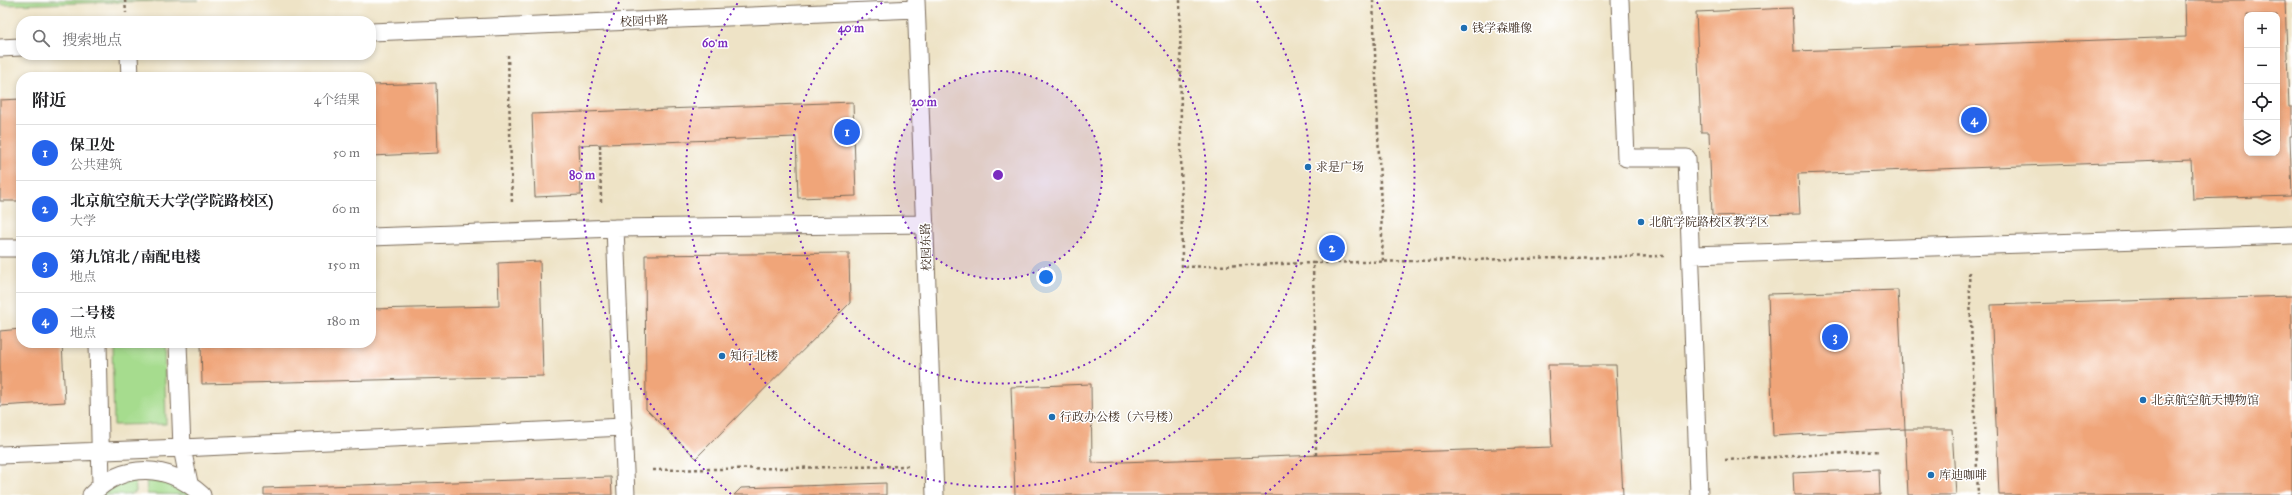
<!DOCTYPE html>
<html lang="zh">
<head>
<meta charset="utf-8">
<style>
  :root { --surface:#fff; --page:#f6f6f6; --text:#202124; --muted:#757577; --line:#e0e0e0; --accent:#2563eb }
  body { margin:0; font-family:"IM FELL Great Primer","Noto Serif SC",serif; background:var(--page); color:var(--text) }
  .controls { position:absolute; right:12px; top:12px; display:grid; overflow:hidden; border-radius:8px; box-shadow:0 2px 6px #0003 }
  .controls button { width:36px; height:36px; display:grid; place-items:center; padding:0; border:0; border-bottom:1px solid var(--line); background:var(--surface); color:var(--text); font:20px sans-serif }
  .you { position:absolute; left:1046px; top:277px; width:14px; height:14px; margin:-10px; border:3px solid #fff; border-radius:50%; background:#1a73e8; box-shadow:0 0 0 6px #1a73e833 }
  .badge { display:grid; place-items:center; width:26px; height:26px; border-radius:50%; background:var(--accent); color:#fff; font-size:13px; font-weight:700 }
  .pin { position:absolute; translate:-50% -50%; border:2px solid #fff; box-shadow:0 1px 4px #0006 }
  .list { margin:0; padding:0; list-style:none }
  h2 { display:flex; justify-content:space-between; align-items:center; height:52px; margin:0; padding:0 16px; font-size:17px }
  h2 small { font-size:13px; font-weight:400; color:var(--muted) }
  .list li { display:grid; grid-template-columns:26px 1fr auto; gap:12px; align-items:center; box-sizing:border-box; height:56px; padding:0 16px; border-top:1px solid var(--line) }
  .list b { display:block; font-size:15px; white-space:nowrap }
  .list p { margin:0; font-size:13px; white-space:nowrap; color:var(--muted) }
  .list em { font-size:13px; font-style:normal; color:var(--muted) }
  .icon { flex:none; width:22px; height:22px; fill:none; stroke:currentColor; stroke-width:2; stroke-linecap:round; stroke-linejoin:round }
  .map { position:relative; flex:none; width:2292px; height:495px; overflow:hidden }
  .search { position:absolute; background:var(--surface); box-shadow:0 2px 6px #0003; left:16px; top:16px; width:360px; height:44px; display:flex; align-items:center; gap:10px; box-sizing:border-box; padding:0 14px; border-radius:16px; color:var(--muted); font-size:15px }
  .panel { position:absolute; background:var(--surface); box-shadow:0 2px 6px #0003; left:16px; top:72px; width:360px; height:276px; border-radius:16px }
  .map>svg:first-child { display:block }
</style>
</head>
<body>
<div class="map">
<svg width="2292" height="495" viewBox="0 0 2292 495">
  <rect width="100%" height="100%" fill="#fff"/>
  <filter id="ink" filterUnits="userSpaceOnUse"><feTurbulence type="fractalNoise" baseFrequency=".025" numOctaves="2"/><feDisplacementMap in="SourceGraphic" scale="8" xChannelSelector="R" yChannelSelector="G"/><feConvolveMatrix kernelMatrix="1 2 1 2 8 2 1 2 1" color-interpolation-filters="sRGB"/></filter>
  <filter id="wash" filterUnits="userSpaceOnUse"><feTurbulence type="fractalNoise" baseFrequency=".012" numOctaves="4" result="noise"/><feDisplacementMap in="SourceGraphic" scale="16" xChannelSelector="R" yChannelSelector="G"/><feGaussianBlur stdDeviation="0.9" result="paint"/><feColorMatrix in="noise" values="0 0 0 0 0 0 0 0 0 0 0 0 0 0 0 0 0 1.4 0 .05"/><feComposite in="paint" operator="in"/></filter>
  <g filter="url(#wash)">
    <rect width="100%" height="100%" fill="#eee3c6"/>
    <path fill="#a6dc8e" stroke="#708356" d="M0,0H199L0,5Z
      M112,343H164L166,424L114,425Z
      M146,475L161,477L194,495L147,494Z
      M135,476L136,492L128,495H97Z"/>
    <g id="blocks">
      <path fill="#f0a579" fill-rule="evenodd" d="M2185,0H2285L2289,107H2292V136H2290L2292,196L2193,199L2191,160L1798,174L1800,214L1712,216L1709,132H1701L1696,12L1792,8L1794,51L2186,37ZM2247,15H2277V153H2247Z
        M436,83L438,153L371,156V85Z
        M21,99V201H0V100Z
        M853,102L856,196L798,198L796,137L579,145L581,195L535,197L532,114Z
        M849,253L850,303L696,458L646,409L645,255Z
        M540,261L543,376L202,384L201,343H371V309L499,306L498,263Z
        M1898,290L1905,429L1773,436L1768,294Z
        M2292,296V495H1999L1991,305Z
        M21,329V343H62L65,402L0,406V331Z
        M1548,365H1616L1623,495H1015L1011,387L1091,384L1092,463L1552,447Z
        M1905,429H1952L1956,495H1908Z
        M1879,469L1880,495H1794L1793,473Z
        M611,477L612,495H264V488Z
        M886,483V495H734L741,488Z"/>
    </g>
  </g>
  <g filter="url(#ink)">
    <use href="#blocks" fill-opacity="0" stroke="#7a6b59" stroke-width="1"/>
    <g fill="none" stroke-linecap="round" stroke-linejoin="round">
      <defs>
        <path id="lane" d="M916,0L935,495
          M1620,0L1626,158H1687L1699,495
          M371,32L916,9
          M0,48L21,47
          M129,55L130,77
          M615,228L626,495
          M371,237L615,228L925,224
          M0,248H21
          M1692,255L2292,235
          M98,343L101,485
          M178,343L182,448L189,483
          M0,455L182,448L624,427
          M91,495C125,461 168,464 202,495"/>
      </defs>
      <use href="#lane" stroke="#7a6b59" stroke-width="19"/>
      <path stroke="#7a6b59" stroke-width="2.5" stroke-dasharray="3 3" stroke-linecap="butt" d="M125,0L126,13
        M1180,0L1182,267L1313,263
        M1373,0L1383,262
        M508,55L512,205
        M600,145L601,202
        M1969,272L1978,495
        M1316,455L1313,263L1664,256
        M1725,460L1880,451
        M653,470L908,466"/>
      <use href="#lane" stroke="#fff" stroke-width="17"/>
    </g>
  </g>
  <circle cx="998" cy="175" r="104" fill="#7b2cbf" fill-opacity=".12"/>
  <g fill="none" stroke="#7b2cbf" stroke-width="2" stroke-dasharray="2 4">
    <circle cx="998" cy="175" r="104"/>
    <path d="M1111 1A208 208 0 1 1 885 1"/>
    <path d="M1257 1A312 312 0 1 1 739 1"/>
    <path d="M731 494A416 416 0 0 1 619 2M1377 2A416 416 0 0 1 1265 494"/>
  </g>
  <g fill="#1f6fb2" stroke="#fff" stroke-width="1.5">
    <circle cx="1464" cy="28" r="4"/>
    <circle cx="1308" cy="167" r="4"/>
    <circle cx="1641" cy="222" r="4"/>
    <circle cx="722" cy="356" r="4"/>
    <circle cx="2143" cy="400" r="4"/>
    <circle cx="1052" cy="417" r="4"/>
    <circle cx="1931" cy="475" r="4"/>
  </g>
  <g text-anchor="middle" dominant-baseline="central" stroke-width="3" stroke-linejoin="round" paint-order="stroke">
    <g font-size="12" fill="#3b2a1e" stroke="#fff">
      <text transform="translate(644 21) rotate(-3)">校园中路</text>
      <text transform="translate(926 247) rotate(-92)">校园东路</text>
    </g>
    <g font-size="12" fill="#3b2a1e" stroke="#fff" text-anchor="start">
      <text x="1472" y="28">钱学森雕像</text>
      <text x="1316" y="167">求是广场</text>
      <text x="1649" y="222">北航学院路校区教学区</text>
      <text x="730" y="356">知行北楼</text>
      <text x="2151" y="400">北京航空航天博物馆</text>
      <text x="1060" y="417">行政办公楼（六号楼）</text>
      <text x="1939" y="475">库迪咖啡</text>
    </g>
  </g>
  <circle cx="998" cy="175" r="6" fill="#7b2cbf" stroke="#fff" stroke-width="2"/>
  <g font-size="12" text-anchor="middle" font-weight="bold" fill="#7b2cbf" stroke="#fff" stroke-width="3" stroke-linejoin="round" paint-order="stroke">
    <text x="851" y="32">40 m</text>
    <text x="715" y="47">60 m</text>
    <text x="924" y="106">20 m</text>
    <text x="582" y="179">80 m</text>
  </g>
</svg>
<div class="controls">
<button>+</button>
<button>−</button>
<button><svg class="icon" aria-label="locate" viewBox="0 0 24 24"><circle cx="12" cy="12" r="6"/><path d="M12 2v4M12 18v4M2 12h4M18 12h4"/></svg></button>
<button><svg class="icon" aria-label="layers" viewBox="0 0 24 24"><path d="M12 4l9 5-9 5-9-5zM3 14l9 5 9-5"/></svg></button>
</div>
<div class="you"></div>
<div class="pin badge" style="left:847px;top:132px">1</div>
<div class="pin badge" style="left:1332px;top:248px">2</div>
<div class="pin badge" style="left:1835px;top:337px">3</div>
<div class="pin badge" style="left:1974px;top:120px">4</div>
<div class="search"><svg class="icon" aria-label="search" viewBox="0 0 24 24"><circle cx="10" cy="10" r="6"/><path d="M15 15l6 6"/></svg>搜索地点</div>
<section class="panel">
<h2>附近<small>4个结果</small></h2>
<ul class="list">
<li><span class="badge">1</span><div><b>保卫处</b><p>公共建筑</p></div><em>50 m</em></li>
<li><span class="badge">2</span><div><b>北京航空航天大学(学院路校区)</b><p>大学</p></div><em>60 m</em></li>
<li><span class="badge">3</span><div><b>第九馆北 / 南配电楼</b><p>地点</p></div><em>150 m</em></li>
<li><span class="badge">4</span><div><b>二号楼</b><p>地点</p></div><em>180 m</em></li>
</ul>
</section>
</div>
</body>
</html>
